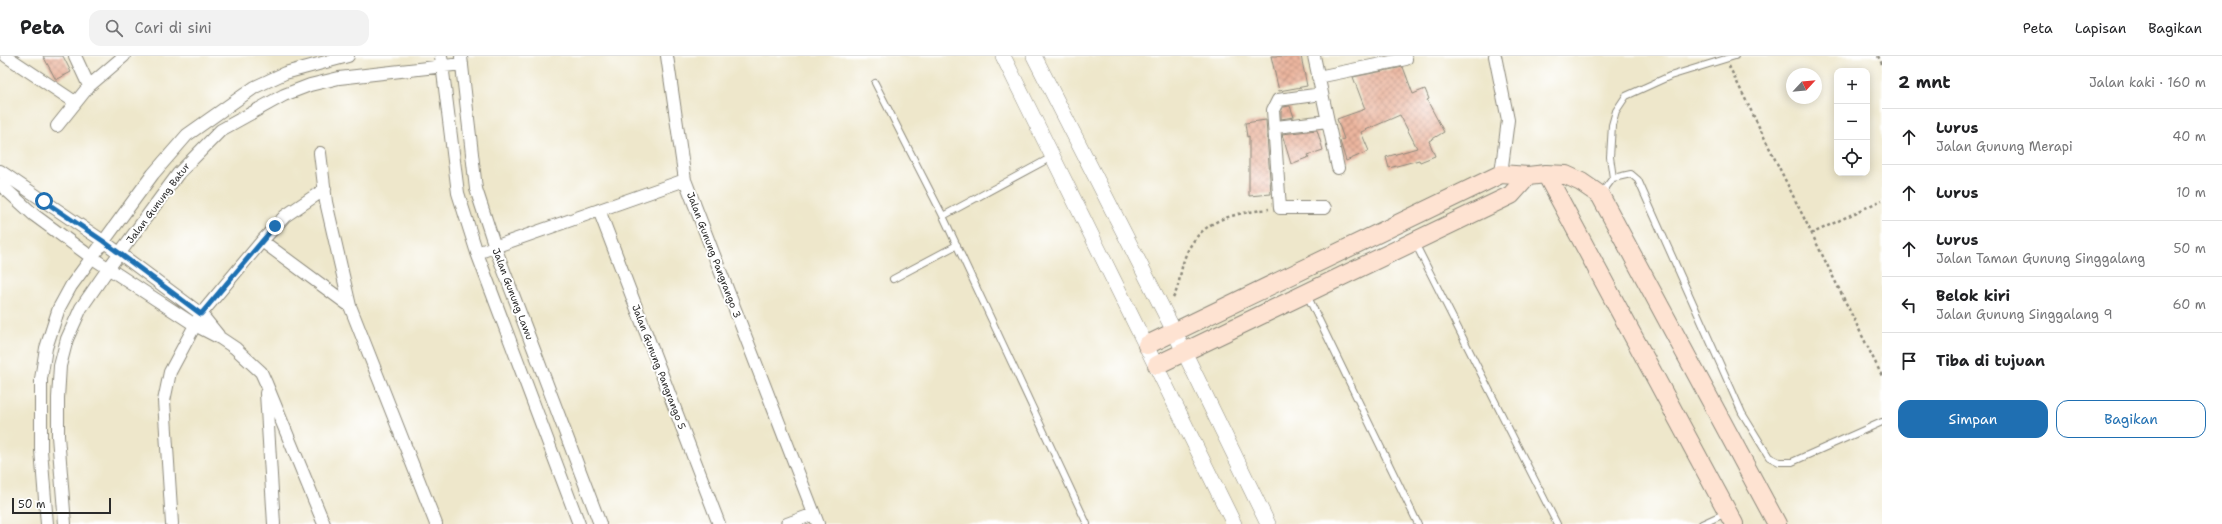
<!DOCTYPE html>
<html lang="id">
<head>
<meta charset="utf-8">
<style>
  :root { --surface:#fff; --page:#f2f2f2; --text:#202124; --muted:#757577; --line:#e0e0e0; --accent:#1f6fb2 }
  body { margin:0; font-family:"Shantell Sans",sans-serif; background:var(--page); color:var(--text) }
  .controls { position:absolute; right:12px; top:12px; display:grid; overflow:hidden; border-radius:8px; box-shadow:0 2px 10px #0003 }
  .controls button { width:36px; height:36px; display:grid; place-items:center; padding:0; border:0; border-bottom:1px solid var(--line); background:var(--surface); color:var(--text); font:20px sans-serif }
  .compass { position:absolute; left:1786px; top:12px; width:36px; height:36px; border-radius:50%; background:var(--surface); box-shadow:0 2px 10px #0003; rotate:64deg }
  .scale { position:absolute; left:12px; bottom:10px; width:99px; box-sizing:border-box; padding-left:4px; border:2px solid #2b2b2b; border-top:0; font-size:11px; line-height:14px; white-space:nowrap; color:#2b2b2b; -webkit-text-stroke:3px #fff; paint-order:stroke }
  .stop { position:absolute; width:12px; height:12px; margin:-9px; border:3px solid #1f6fb2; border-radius:50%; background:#fff }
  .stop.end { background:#1f6fb2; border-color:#fff; box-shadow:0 1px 4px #0008 }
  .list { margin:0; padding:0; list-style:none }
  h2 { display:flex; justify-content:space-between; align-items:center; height:52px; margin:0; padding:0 16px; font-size:17px }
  h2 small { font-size:13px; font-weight:400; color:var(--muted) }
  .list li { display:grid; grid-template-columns:26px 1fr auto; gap:12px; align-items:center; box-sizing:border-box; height:56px; padding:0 16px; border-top:1px solid var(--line) }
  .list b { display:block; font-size:15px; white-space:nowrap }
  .list p { margin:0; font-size:13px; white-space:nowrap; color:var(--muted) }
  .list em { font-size:13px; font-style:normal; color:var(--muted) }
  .actions { display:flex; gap:8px; padding:12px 16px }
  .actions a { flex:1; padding:9px 0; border:1px solid var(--accent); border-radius:12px; text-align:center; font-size:14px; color:var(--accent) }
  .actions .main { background:var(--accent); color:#fff }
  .icon { flex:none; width:22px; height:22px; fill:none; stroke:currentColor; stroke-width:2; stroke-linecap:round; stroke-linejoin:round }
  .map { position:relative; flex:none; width:1882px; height:468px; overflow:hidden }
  header { display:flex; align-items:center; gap:24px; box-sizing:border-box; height:56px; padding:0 20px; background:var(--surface); border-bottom:1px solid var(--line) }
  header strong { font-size:19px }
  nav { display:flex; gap:22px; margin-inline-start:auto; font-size:14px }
  .search { width:280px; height:36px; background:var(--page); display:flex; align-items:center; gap:10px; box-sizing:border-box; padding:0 14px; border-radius:12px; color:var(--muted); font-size:15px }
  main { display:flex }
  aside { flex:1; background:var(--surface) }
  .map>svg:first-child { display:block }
</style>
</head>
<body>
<header>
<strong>Peta</strong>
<div class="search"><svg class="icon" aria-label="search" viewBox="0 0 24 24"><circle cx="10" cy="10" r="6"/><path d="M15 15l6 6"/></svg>Cari di sini</div>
<nav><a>Peta</a><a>Lapisan</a><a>Bagikan</a></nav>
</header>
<main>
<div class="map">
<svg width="1882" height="468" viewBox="0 0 1882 468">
  <defs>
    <pattern id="building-cross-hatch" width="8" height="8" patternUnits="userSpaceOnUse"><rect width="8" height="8" fill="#ebb59e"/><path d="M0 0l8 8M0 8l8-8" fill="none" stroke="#bf9381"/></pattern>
  </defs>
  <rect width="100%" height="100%" fill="#fff"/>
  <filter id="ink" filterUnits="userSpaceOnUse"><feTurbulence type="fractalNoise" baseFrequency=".025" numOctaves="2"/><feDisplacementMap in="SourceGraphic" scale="8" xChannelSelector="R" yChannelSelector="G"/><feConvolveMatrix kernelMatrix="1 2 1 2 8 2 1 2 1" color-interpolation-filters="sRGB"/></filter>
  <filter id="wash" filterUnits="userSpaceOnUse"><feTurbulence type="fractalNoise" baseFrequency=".012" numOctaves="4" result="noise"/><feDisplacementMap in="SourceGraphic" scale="16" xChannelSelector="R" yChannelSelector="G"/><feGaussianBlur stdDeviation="0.9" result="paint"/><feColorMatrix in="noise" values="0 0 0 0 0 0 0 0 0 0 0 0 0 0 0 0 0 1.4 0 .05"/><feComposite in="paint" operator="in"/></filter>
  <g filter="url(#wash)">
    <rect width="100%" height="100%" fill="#eee7cb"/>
    <g id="blocks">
      <path fill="url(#building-cross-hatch)" d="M43,0H63L71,16L56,24Z
        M1271,0H1301L1307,30L1279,35Z
        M1403,11L1413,38L1425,33L1429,43L1427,44L1444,76L1429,85L1435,100L1420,106L1419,104L1389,112L1386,101L1417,92L1400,59L1361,76L1369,95L1346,105L1340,85L1344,83L1337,63L1365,53L1353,21Z
        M1290,50L1294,61L1281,63V56L1283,51Z
        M1266,64L1271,138L1249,140V80L1247,81L1245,67Z
        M1317,74L1323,94L1308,99L1309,101L1291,108L1282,78Z"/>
    </g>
  </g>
  <g filter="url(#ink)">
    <use href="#blocks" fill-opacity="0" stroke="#8c897b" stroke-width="1"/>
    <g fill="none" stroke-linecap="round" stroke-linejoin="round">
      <defs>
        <path id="service" d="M875,27L943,160L1087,468
          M1613,122L1631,118L1638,124L1742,357L1769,401L1779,406H1792L1882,366
          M1601,138L1613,122L1610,101L1612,69L1616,55L1626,40L1670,20L1735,0
          M943,160L1052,101
          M1415,187L1557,468
          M893,223L957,189
          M1307,239L1418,468
          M1702,468L1726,457"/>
        <path id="minor" d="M6,0L75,46
          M75,0L89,30
          M441,0L458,137L477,197L579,468
          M667,0L685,124L818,468
          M1314,0L1338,112
          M1495,0L1508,64L1501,118
          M461,1L476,133L495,191L600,468
          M1318,21L1406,3
          M1322,38L1278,44L1273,54L1280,152H1325
          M57,70L89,30L124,0
          M1276,71L1328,65
          M320,97L326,146L350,250L436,468
          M0,115L103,185L201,258L218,279
          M0,128L34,159L91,201L195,269L220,282L235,292L261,316L266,327L324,468
          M599,154L719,468
          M262,185L350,250
          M477,197L685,124
          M266,337L274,468
          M47,468L41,394V323L46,292L59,252L71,230L153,118L187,79L255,31L285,17L348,0
          M65,468L58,380V342L60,310L67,283L81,252L108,213L178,118L221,74L284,39L310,29L339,22L462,8
          M172,468L164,345L170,316L201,258L262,185L285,160L325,133
          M787,468L814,458"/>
        <path id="tertiary" d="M1003,0L1234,468
          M1034,0L1174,275L1268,468"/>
        <path id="secondary" d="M1546,118L1734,468
          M1147,289L1501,118L1528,120L1546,118L1566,119L1581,126L1600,139L1777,468
          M1157,309L1511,139L1528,120"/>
      </defs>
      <use href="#service" stroke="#8c897b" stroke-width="8"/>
      <use href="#minor" stroke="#8c897b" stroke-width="14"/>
      <use href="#tertiary" stroke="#8c897b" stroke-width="16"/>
      <use href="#secondary" stroke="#8c897b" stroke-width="20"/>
      <path stroke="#8c897b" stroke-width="2.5" stroke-dasharray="3 3" stroke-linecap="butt" d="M1878,0L1882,8
        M1729,10L1882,320
        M1811,178L1882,144
        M1173,242C1180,230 1180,214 1185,201C1200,163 1232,158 1269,153"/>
      <use href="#service" stroke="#fff" stroke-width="6"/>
      <use href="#minor" stroke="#fff" stroke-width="12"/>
      <use href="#tertiary" stroke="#fff" stroke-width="15"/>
      <use href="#secondary" stroke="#fee3d2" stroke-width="18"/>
    </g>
  </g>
  <g fill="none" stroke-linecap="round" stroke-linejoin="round" filter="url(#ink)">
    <path stroke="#1f6fb2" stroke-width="5" d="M44,145L103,185L201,258L275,170"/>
  </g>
  <g text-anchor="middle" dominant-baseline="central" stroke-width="4" stroke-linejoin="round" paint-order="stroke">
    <g font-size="10" fill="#2b2b2b" stroke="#fff">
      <text transform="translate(158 147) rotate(-53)">Jalan Gunung Batur</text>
      <text transform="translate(714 199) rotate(69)">Jalan Gunung Pangrango 3</text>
      <text transform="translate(513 238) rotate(69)">Jalan Gunung Lawu</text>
      <text transform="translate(659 311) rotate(69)">Jalan Gunung Pangrango 5</text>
    </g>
  </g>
</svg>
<div class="controls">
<button>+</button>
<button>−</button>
<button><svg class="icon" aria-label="locate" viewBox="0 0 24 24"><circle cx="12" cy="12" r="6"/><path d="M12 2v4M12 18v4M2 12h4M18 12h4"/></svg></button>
</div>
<svg class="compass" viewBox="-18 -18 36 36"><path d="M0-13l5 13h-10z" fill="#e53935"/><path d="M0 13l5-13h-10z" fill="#757577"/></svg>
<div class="scale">50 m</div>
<div class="stop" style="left:44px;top:145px"></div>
<div class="stop end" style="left:275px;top:170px"></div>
</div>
<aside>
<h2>2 mnt<small>Jalan kaki · 160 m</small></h2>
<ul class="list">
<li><svg class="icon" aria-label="ahead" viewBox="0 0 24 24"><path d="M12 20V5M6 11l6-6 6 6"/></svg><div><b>Lurus</b><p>Jalan Gunung Merapi</p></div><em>40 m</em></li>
<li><svg class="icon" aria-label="ahead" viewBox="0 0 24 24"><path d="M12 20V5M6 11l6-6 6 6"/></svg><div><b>Lurus</b></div><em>10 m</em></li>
<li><svg class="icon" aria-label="ahead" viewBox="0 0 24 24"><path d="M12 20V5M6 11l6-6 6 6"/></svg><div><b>Lurus</b><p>Jalan Taman Gunung Singgalang</p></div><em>50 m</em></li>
<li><svg class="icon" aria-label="left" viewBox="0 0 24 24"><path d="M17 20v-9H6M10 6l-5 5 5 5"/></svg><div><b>Belok kiri</b><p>Jalan Gunung Singgalang 9</p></div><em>60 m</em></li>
<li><svg class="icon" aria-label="arrive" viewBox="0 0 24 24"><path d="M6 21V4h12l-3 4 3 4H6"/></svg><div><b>Tiba di tujuan</b></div></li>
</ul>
<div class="actions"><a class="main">Simpan</a><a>Bagikan</a></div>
</aside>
</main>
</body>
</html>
